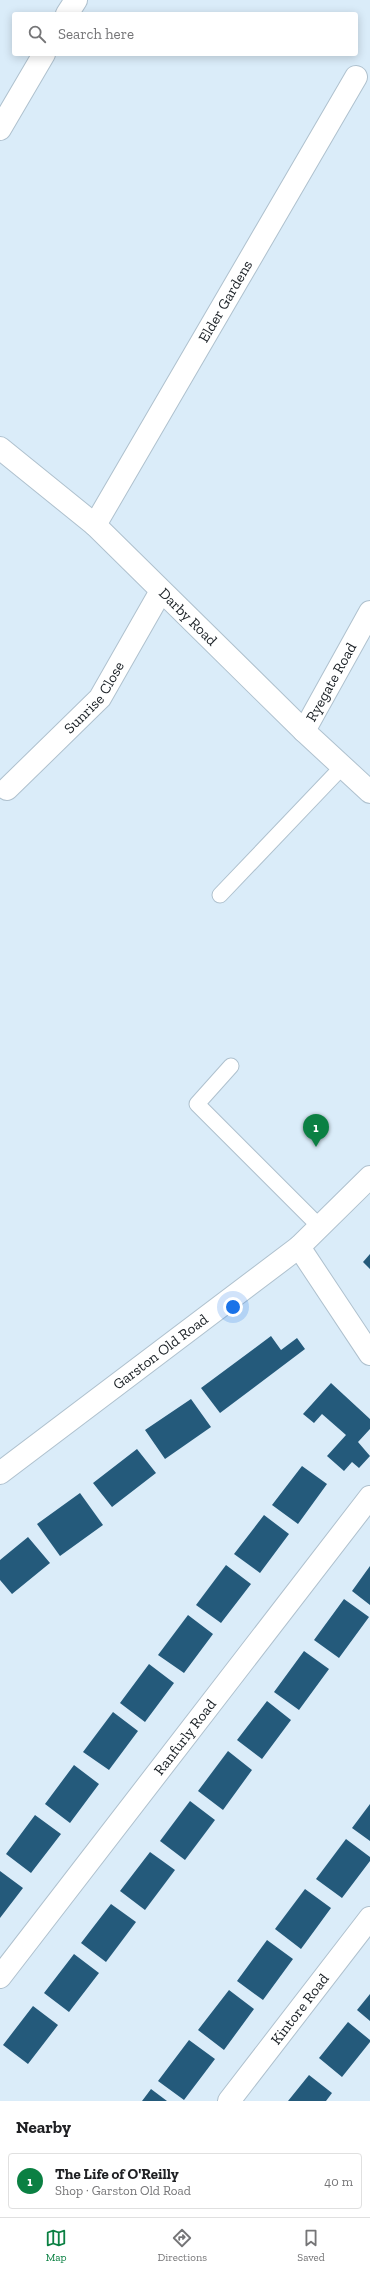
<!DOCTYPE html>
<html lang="en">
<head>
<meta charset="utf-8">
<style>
  :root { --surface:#fff; --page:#f2f2f2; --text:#202124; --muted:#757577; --line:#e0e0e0; --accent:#0b8043 }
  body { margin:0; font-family:"Zilla Slab",serif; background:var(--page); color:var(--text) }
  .you { position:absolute; left:233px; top:1307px; width:14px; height:14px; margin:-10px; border:3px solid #fff; border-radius:50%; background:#1a73e8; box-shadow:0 0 0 6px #1a73e833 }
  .badge { display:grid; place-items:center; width:26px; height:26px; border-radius:50%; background:var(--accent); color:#fff; font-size:13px; font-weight:700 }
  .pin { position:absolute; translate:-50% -33px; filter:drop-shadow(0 1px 2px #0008) }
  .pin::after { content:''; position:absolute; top:21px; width:14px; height:12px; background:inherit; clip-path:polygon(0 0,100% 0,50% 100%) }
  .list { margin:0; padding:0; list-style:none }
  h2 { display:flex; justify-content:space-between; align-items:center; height:52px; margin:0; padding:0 16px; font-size:17px }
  h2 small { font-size:13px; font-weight:400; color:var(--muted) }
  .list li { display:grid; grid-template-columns:26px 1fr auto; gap:12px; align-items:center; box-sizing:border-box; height:56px; margin:0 8px 8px; padding:0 8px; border:1px solid var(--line); border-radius:4px }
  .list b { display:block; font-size:15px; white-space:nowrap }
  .list p { margin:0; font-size:13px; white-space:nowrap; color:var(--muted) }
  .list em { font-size:13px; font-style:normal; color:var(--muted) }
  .icon { flex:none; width:22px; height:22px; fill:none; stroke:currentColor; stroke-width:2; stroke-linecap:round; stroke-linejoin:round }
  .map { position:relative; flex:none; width:370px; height:2101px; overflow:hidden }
  .search { position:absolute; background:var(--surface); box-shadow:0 2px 10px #0003; left:12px; right:12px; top:12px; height:44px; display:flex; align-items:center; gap:10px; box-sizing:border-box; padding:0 14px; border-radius:4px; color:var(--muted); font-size:15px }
  .sheet { height:116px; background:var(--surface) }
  nav { display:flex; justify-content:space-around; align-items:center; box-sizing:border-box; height:56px; border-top:1px solid var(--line); background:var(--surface); font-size:11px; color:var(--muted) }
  nav a { display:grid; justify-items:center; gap:2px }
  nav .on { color:var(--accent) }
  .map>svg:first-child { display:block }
</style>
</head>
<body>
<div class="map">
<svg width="370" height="2101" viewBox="0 0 370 2101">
  <rect width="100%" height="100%" fill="#daecf9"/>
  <path fill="#245a7b" d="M370,1254V1269L363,1262Z
    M271,1336L281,1350L297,1338L305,1349L220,1413L201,1388Z
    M331,1383L370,1419V1429L358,1442L370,1456L359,1468L352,1462L344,1471L327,1456L346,1435L322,1414L314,1423L303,1414Z
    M191,1399L211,1427L165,1459L145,1430Z
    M137,1449L156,1473L112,1507L93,1483Z
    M302,1466L327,1484L298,1524L272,1505Z
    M80,1493L103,1525L60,1556L37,1524Z
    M264,1515L289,1534L260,1573L234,1554Z
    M28,1537L50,1563L12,1594L0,1580V1560Z
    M226,1565L251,1584L221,1623L196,1605Z
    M370,1566V1605L352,1591Z
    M344,1599L369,1617L339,1658L314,1640Z
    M188,1615L213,1634L184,1673L158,1655Z
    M304,1651L329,1669L299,1710L274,1692Z
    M149,1664L174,1683L145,1722L120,1703Z
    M267,1701L291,1720L262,1759L237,1740Z
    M113,1712L138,1731L109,1770L83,1752Z
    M228,1751L252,1770L223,1810L198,1791Z
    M74,1765L99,1784L70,1823L45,1804Z
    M190,1801L215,1820L185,1860L160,1841Z
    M370,1804V1841L352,1828Z
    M35,1815L61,1834L31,1873L6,1854Z
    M346,1839L370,1857V1861L342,1898L316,1879Z
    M150,1852L175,1870L145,1910L120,1891Z
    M0,1871L23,1888L0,1918Z
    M305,1889L331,1908L301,1949L275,1929Z
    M111,1904L136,1922L106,1962L81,1943Z
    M267,1940L293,1959L263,2000L237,1981Z
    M74,1954L99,1973L69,2012L44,1993Z
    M229,1990L254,2009L224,2050L198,2030Z
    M370,1994V2021L357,2010Z
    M33,2006L58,2025L28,2064L3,2045Z
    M348,2022L370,2040V2042L342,2077L319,2058Z
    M189,2040L215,2059L184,2100L158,2081Z
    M309,2075L332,2093L326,2101H288Z
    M151,2089L167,2101H142Z"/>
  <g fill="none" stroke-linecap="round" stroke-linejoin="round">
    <defs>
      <path id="service" d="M220,895L343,766
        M231,1066L197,1104L319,1226"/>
      <g id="minor">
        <path d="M67,14L76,0"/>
        <path d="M0,129L44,54"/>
        <path id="s1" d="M0,448L95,525L304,731L370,792"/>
        <path id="s2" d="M95,525L356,77"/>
        <path id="s3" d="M304,731L370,612"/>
        <path id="s4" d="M7,789L100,698L161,591"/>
        <path d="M299,1247L370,1354"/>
        <path id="s5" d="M0,1473L299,1247L370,1177"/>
        <path id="s6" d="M0,1977L370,1497"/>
        <path id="s7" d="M229,2101L370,1918"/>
      </g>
    </defs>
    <use href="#service" stroke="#afc1ce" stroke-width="17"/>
    <use href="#minor" stroke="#afc1ce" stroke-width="24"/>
    <use href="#service" stroke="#fff" stroke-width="15"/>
    <use href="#minor" stroke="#fff" stroke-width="22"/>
  </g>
  <g text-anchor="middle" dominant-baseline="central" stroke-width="4" stroke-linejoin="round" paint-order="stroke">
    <g font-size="15" fill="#191f24" stroke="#f0f8fd">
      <text stroke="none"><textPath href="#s2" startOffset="259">Elder Gardens</textPath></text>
      <text stroke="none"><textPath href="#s1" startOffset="253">Darby Road</textPath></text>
      <text stroke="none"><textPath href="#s3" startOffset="56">Ryegate Road</textPath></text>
      <text stroke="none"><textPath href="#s4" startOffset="127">Sunrise Close</textPath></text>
      <text stroke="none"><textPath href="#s5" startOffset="201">Garston Old Road</textPath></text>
      <text stroke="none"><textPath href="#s6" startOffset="303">Ranfurly Road</textPath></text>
      <text stroke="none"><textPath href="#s7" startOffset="116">Kintore Road</textPath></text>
    </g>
  </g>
</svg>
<div class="you"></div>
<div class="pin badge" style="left:316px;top:1147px">1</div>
<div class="search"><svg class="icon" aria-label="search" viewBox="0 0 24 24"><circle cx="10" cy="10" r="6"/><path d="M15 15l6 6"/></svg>Search here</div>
</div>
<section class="sheet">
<h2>Nearby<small></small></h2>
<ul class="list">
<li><span class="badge">1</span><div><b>The Life of O'Reilly</b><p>Shop · Garston Old Road</p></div><em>40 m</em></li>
</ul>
</section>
<nav>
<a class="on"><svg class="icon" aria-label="map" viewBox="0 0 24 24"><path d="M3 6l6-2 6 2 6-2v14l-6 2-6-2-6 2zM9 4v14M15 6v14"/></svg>Map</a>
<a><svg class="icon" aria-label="directions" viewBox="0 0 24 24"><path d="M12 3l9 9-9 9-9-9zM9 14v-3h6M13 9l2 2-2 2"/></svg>Directions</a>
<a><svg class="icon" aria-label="saved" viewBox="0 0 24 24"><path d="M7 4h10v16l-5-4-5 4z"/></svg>Saved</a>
</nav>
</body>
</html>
